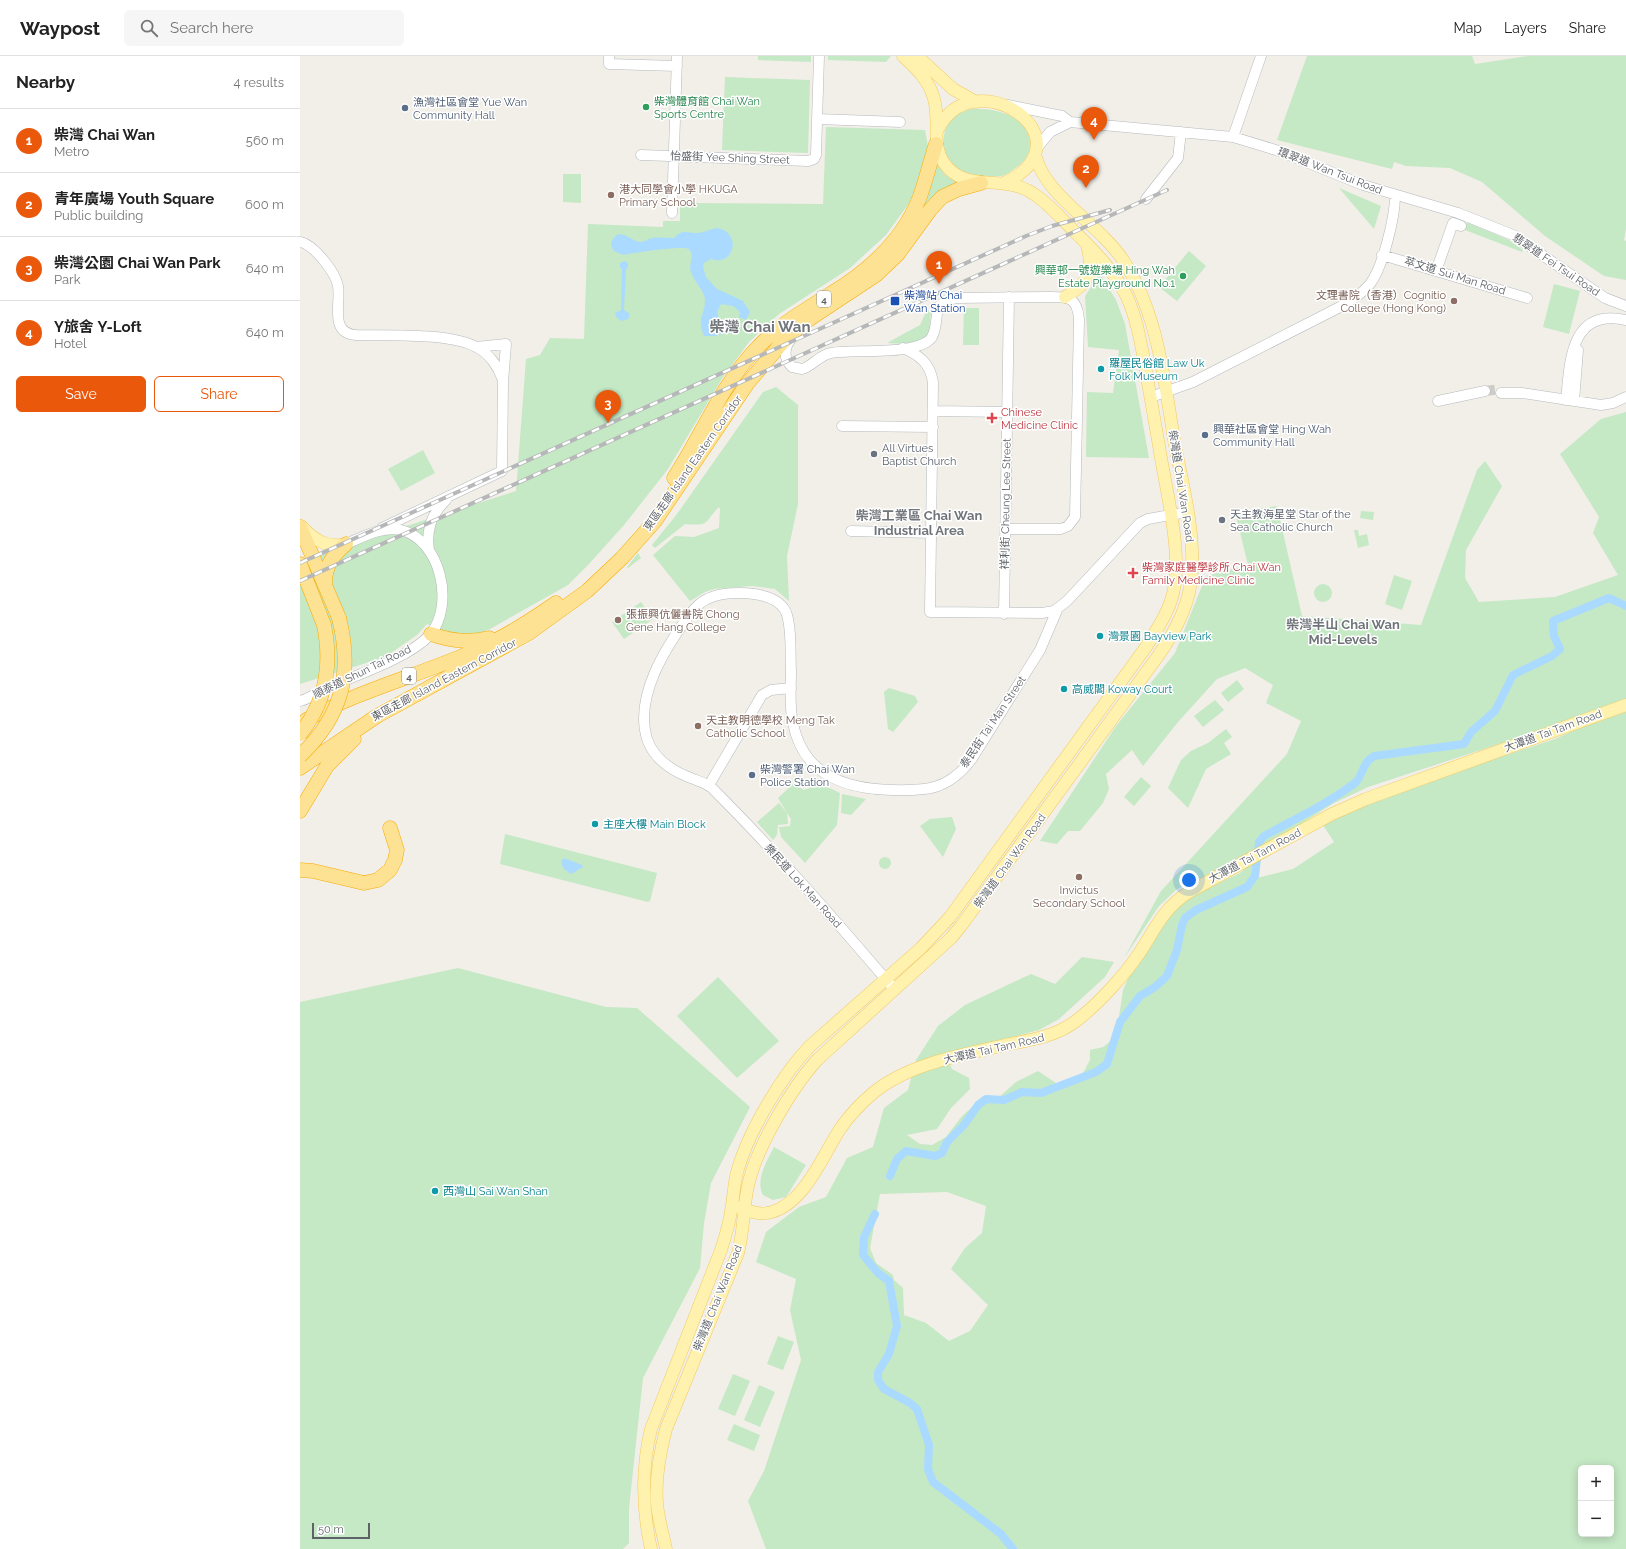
<!DOCTYPE html>
<html lang="en">
<head>
<meta charset="utf-8">
<style>
  :root { --surface:#fff; --page:#f6f6f6; --text:#222; --muted:#767676; --line:#e0e0e0; --accent:#ea580c }
  body { margin:0; font-family:Raleway,"Noto Sans TC",sans-serif; background:var(--page); color:var(--text) }
  .controls { position:absolute; right:12px; bottom:12px; display:grid; overflow:hidden; border-radius:6px; box-shadow:0 2px 10px #0003 }
  .controls button { width:36px; height:36px; display:grid; place-items:center; padding:0; border:0; border-bottom:1px solid var(--line); background:var(--surface); color:var(--text); font:20px sans-serif }
  .scale { position:absolute; left:12px; bottom:10px; width:58px; box-sizing:border-box; padding-left:4px; border:2px solid #5f6368; border-top:0; font-size:11px; line-height:14px; white-space:nowrap; color:#5f6368; -webkit-text-stroke:3px #fff; paint-order:stroke }
  .you { position:absolute; left:889px; top:824px; width:14px; height:14px; margin:-10px; border:3px solid #fff; border-radius:50%; background:#1a73e8; box-shadow:0 0 0 6px #1a73e833 }
  .badge { display:grid; place-items:center; width:26px; height:26px; border-radius:50%; background:var(--accent); color:#fff; font-size:13px; font-weight:700 }
  .pin { position:absolute; translate:-50% -33px; filter:drop-shadow(0 1px 2px #0008) }
  .pin::after { content:''; position:absolute; top:21px; width:14px; height:12px; background:inherit; clip-path:polygon(0 0,100% 0,50% 100%) }
  .list { margin:0; padding:0; list-style:none }
  h2 { display:flex; justify-content:space-between; align-items:center; height:52px; margin:0; padding:0 16px; font-size:17px }
  h2 small { font-size:13px; font-weight:400; color:var(--muted) }
  .list li { display:grid; grid-template-columns:26px 1fr auto; gap:12px; align-items:center; box-sizing:border-box; height:64px; padding:0 16px; border-top:1px solid var(--line) }
  .list b { display:block; font-size:15px; white-space:nowrap }
  .list p { margin:0; font-size:13px; white-space:nowrap; color:var(--muted) }
  .list em { font-size:13px; font-style:normal; color:var(--muted) }
  .actions { display:flex; gap:8px; padding:12px 16px }
  .actions a { flex:1; padding:9px 0; border:1px solid var(--accent); border-radius:6px; text-align:center; font-size:14px; color:var(--accent) }
  .actions .main { background:var(--accent); color:#fff }
  .icon { flex:none; width:22px; height:22px; fill:none; stroke:currentColor; stroke-width:2; stroke-linecap:round; stroke-linejoin:round }
  .map { position:relative; flex:none; width:1326px; height:1493px; overflow:hidden }
  header { display:flex; align-items:center; gap:24px; box-sizing:border-box; height:56px; padding:0 20px; background:var(--surface); border-bottom:1px solid var(--line) }
  header strong { font-size:19px }
  nav { display:flex; gap:22px; margin-inline-start:auto; font-size:14px }
  .search { width:280px; height:36px; background:var(--page); display:flex; align-items:center; gap:10px; box-sizing:border-box; padding:0 14px; border-radius:6px; color:var(--muted); font-size:15px }
  main { display:flex }
  aside { flex:1; background:var(--surface) }
  .map>svg:first-child { display:block }
</style>
</head>
<body>
<header>
<strong>Waypost</strong>
<div class="search"><svg class="icon" aria-label="search" viewBox="0 0 24 24"><circle cx="10" cy="10" r="6"/><path d="M15 15l6 6"/></svg>Search here</div>
<nav><a>Map</a><a>Layers</a><a>Share</a></nav>
</header>
<main>
<aside>
<h2>Nearby<small>4 results</small></h2>
<ul class="list">
<li><span class="badge">1</span><div><b>柴灣 Chai Wan</b><p>Metro</p></div><em>560 m</em></li>
<li><span class="badge">2</span><div><b>青年廣場 Youth Square</b><p>Public building</p></div><em>600 m</em></li>
<li><span class="badge">3</span><div><b>柴灣公園 Chai Wan Park</b><p>Park</p></div><em>640 m</em></li>
<li><span class="badge">4</span><div><b>Y旅舍 Y-Loft</b><p>Hotel</p></div><em>640 m</em></li>
</ul>
<div class="actions"><a class="main">Save</a><a>Share</a></div>
</aside>
<div class="map">
<svg width="1326" height="1493" viewBox="0 0 1326 1493">
  <rect width="100%" height="100%" fill="#f1efe8"/>
  <path fill="#c5e8c5" fill-rule="evenodd" d="M458,0H511V6L458,4Z
    M528,0H591L586,6L528,4Z
    M1007,0H1172L1175,8L1228,0H1326V172L1324,184L1326,185V224L1304,220L1245,180L1182,126L1150,112L1106,110L1094,106L1092,113L977,84Z
    M425,21L510,24L508,97L422,94Z
    M671,53C684,52 705,55 716,63C734,76 735,98 718,110C713,114 708,118 702,120C688,121 671,121 659,114C641,103 637,72 657,59C661,56 666,55 671,53Z
    M526,71L625,74L628,90L615,139L586,179L550,212L479,258L449,286L423,321L368,413L324,469L289,508L268,529L190,573L163,583L127,568L117,579L85,601L0,628V504L216,435L226,303L240,299L250,282L284,283L288,168L363,171V165H380V147L523,148Z
    M636,103L644,118L658,127L604,185Z
    M263,118H281V147L263,146Z
    M1039,132L1081,150L1074,173Z
    M1167,166L1209,184L1223,194L1222,196L1165,174Z
    M889,195L906,210L877,245L859,231Z
    M800,218L816,244L825,268L849,402L786,401L787,336L813,337L819,294L788,291L785,240Z
    M1254,228L1280,235L1269,278L1243,271Z
    M664,252H679V289H663Z
    M627,254L631,256C630,263 631,272 629,278C623,292 599,287 587,287L620,269Z
    M476,331L498,349V448L487,500L489,545L475,533L452,530L414,533L405,536L390,545L353,499L375,480L394,481L419,472L420,453L419,451C403,467 411,470 385,468L355,492L352,489L377,458L463,336Z
    M1326,356V643L1251,671L1068,731L1034,747L957,795L877,833L859,850L824,902L861,835L987,698L1001,665L966,647L973,629L945,612L917,623L878,666L843,710L832,694L806,718L809,733L803,747L780,775H768L757,788L740,785L816,670L875,597L906,520L948,509L935,456L977,450L1002,560L1121,569L1177,414L1185,405L1202,430L1166,494L1165,522L1179,546L1255,541L1318,519L1293,477L1299,461L1260,398L1301,363Z
    M123,394L135,417L101,435L88,413Z
    M1061,455L1074,456L1073,464L1060,462Z
    M1054,474H1058L1059,480L1067,478L1069,489L1058,492Z
    M338,497L341,502L328,512L327,511Z
    M1094,519L1112,525L1102,554L1085,548Z
    M1014 537a9 9 0 1 1 18 0a9 9 0 1 1-18 0Z
    M341,546L353,563L324,583L312,566Z
    M937,624L944,633L928,646L921,637Z
    M589,632L615,640L618,646L593,676L588,673L584,636Z
    M915,644L924,654L903,671L894,660Z
    M1326,651V1493H466L448,1445L464,1415L501,1304L490,1254L496,1223L456,1206L466,1176L499,1151L526,1141L547,1102L573,1091L584,1052L608,1034L616,1004L638,970L665,949L731,918L755,928L782,901L814,906L805,921L759,963L739,974L645,999L652,1013L669,1022L670,1033L651,1052L637,1073L607,1079L620,1088L632,1089L646,1081L662,1060L676,1048L698,1042L716,1026L738,1015L759,1029L781,1021L790,1004V994L803,991L816,981L823,934L831,916L869,858L884,844L940,817L957,803V822L993,813L1034,786L1021,766L1073,743L1255,683ZM647,1136L686,1150L682,1177L665,1192L651,1213L688,1249L670,1275L649,1285L626,1267L604,1259L603,1232L594,1224L593,1219L576,1207L570,1192L580,1138ZM1281,1412H1311V1478H1281Z
    M926,673L932,681L924,687L931,698L906,713L888,752L868,732L881,704L891,695L908,687Z
    M841,721L851,730L834,750L824,741Z
    M493,728L504,734L521,728L540,737L537,769L505,807L481,781L479,771L490,770L491,763L487,757L488,768L478,769L477,779L473,784L457,766L479,747L487,757L478,742Z
    M542,738L566,743L551,759L541,757Z
    M652,761L656,773L643,801L620,770L630,763Z
    M205,778L357,817L350,845L348,846L200,808Z
    M579 807a6 6 0 1 1 12 0a6 6 0 1 1-12 0Z
    M158,912L306,951L337,952L450,1051L411,1127L404,1167L400,1212L343,1322L329,1452V1487L323,1493H0V946Z
    M418,921L479,985L437,1022L377,960Z
    M474,1091L506,1109L486,1141L473,1144L463,1139C455,1124 467,1105 474,1091Z
    M478,1280L494,1286L483,1314L467,1308Z
    M433,1318L450,1325L435,1360L418,1353Z
    M459,1329L475,1336L460,1371L444,1364Z
    M434,1368L460,1379L454,1395L427,1384Z"/>
  <path fill="#aadaff" d="M417,172C442,176 435,211 411,203L404,207L403,211L406,221L417,233L443,245L450,256L446,264L439,261L440,256L433,250L421,248L417,256L420,266L433,268L434,274L415,280H404C396,260 405,261 405,244C404,233 394,226 391,216C388,208 395,200 389,193C383,189 331,197 323,199L314,195C311,191 310,188 313,183C320,171 331,185 340,186C345,186 348,183 352,182C359,181 367,182 374,182C383,172 388,178 398,177C405,176 411,173 417,172Z
    M325,205L328,207V212L326,213L324,254L330,258L328,263L322,265L317,262L315,257L321,254L322,212H320V207Z
    M264,802L282,809L283,811L271,818L263,812L261,805Z"/>
  <g fill="none" stroke-linecap="round" stroke-linejoin="round">
    <path stroke="#aadaff" stroke-width="8" d="M958,795L959,786L964,780C995,763 1027,748 1055,727C1063,720 1061,708 1074,700L1164,688L1171,676L1195,655L1213,619L1252,600L1260,593L1254,580L1253,565L1309,542L1326,550
      M590,1120L597,1103L606,1095L635,1100L642,1097L647,1086L664,1069L678,1049L686,1043L704,1044L722,1036L741,1037L796,1016L807,1008L820,966L840,940L855,931L867,920L877,894L882,869L885,862L896,854L947,831L955,820L957,803
      M575,1158L564,1181L563,1199L578,1217L589,1225L597,1270L589,1298L578,1316V1324L584,1333L610,1347L617,1353L629,1389L628,1413L633,1426L701,1478L713,1493"/>
    <path stroke="#ccccc8" stroke-width="10" stroke-dasharray="10 5" stroke-linecap="butt" d="M1185,335L1200,333"/>
    <defs>
      <path id="minor" d="M309,0V8L377,10
        M708,49L762,60L770,66L933,81L979,95L1063,129L1158,157L1213,179L1305,242L1326,250
        M517,63L600,66
        M933,81L961,0
        M737,92L750,76L770,66
        M341,99L508,105L514,103L516,99L519,0
        M846,143L878,102L881,76
        M372,157L377,0
        M1,186C14,189 36,217 38,230C41,248 29,277 56,279C88,280 151,276 178,292C189,298 198,310 202,322
        M1082,199L1227,242
        M1136,215L1153,167L1161,170
        M491,283C484,292 483,302 492,311L502,313C513,310 519,299 531,297C553,293 620,300 632,281C637,272 636,260 638,251L647,244L657,242L751,241C770,241 777,242 779,263L775,461L768,470L761,473H706
        M603,292C619,299 630,307 633,326L630,556L742,557L754,555L767,545L840,467L848,463L887,456
        M1201,337H1222L1301,349L1313,347L1326,341
        M851,341L893,326L1038,252C1050,245 1062,238 1070,228C1083,211 1095,161 1095,140
        M1266,344C1270,305 1270,252 1326,264
        M1138,345L1185,335
        M1274,345L1278,294
        M633,355L708,356
        M542,370L633,371
        M82,472L202,415L203,326L206,288L176,291
        M551,475L632,477
        M129,495C126,474 131,459 146,444
        M704,558L709,241
        M0,645C9,643 16,637 24,633C54,620 109,602 130,579C155,549 141,484 101,474C81,470 63,481 46,488
        M409,729L462,639L471,634L491,632
        M595,934C536,865 476,796 412,732C406,727 398,725 391,722C372,715 354,703 347,683C334,640 366,591 390,558C396,551 402,544 412,541C431,534 480,534 487,559C492,576 490,597 491,615C491,632 489,650 493,667C503,719 545,733 592,734C627,735 648,734 671,704L740,594L758,552"/>
      <path id="major" d="M617,0L653,33L676,46
        M637,75C672,0 795,84 704,127
        M765,241C791,224 794,219 787,188
        M1,470C13,483 27,493 46,488
        M437,1151C446,1154 457,1159 467,1157C503,1151 522,1101 540,1073C549,1060 560,1048 573,1037C608,1008 661,999 705,989C730,984 755,981 776,965C796,950 824,920 838,899C855,874 862,853 889,836L1032,758L1066,743L1326,649
        M351,1493C342,1452 341,1414 351,1373L421,1194C426,1179 430,1165 432,1149C434,1137 434,1125 438,1113C449,1075 482,1019 510,990L621,892L650,861L846,591C857,573 870,555 874,533C882,494 865,430 859,390C854,361 849,332 844,304C840,282 836,261 827,241C814,214 794,195 773,174C763,164 753,153 742,144C731,135 719,129 706,128C685,125 664,129 648,112C629,92 641,67 634,43C629,24 617,13 603,0
        M366,1493C363,1478 358,1462 357,1447C355,1423 360,1396 366,1373L438,1197C444,1175 443,1152 448,1130C456,1092 492,1031 518,1003L651,882L661,870L858,600C876,574 891,547 892,514C894,472 883,430 875,389C864,326 859,258 823,204C799,168 748,142 736,102"/>
      <path id="highway" d="M374,422C402,379 422,327 459,290C480,268 507,253 532,237C570,214 602,185 619,143C626,125 630,106 636,88
        M0,471L39,562
        M0,508L24,569
        M25,527C25,510 33,499 46,488
        M131,578C151,585 168,587 189,582
        M6,664C58,635 117,620 172,596C201,583 229,566 256,547
        M0,712L77,660L229,577L287,535L322,502L355,465L447,328L481,288L502,268L576,219L598,198L630,154L642,141L659,133L681,127
        M0,755L27,710L54,683
        M0,814L13,815L64,827L78,824L90,814L95,804L97,794L90,772"/>
    </defs>
    <use href="#minor" stroke="#b5b8bc" stroke-width="11"/>
    <use href="#major" stroke="#f2c960" stroke-width="13"/>
    <use href="#highway" stroke="#f9ab00" stroke-width="15"/>
    <use href="#minor" stroke="#fff" stroke-width="10"/>
    <use href="#major" stroke="#fff2af" stroke-width="12"/>
    <use href="#highway" stroke="#fde293" stroke-width="14"/>
    <defs>
      <path id="rail" d="M0,507L726,180L752,170L810,154
        M0,525L867,134"/>
    </defs>
    <use href="#rail" stroke="#b6b7b8" stroke-width="4"/>
    <use href="#rail" stroke="#fff" stroke-width="2.5" stroke-dasharray="8" stroke-linecap="butt"/>
    <defs>
      <path id="highway-bridge" d="M0,678C26,646 32,608 24,569
        M0,700C42,660 53,618 39,562"/>
    </defs>
    <use href="#highway-bridge" stroke="#f9ab00" stroke-width="15" stroke-linecap="butt"/>
    <use href="#highway-bridge" stroke="#fde293" stroke-width="14"/>
  </g>
  <g fill="#2e9e5b" stroke="#fff" stroke-width="1.5">
    <circle cx="346" cy="51" r="4"/>
    <circle cx="883" cy="220" r="4"/>
  </g>
  <g fill="#5c6f8a" stroke="#fff" stroke-width="1.5">
    <circle cx="105" cy="52" r="4"/>
    <circle cx="905" cy="379" r="4"/>
    <circle cx="452" cy="719" r="4"/>
  </g>
  <g fill="#8d6e63" stroke="#fff" stroke-width="1.5">
    <circle cx="311" cy="139" r="4"/>
    <circle cx="1154" cy="245" r="4"/>
    <circle cx="318" cy="564" r="4"/>
    <circle cx="398" cy="670" r="4"/>
    <circle cx="779" cy="821" r="4"/>
  </g>
  <rect fill="#1a4fb4" stroke="#fff" stroke-width="1.5" x="590" y="240" width="10" height="10" rx="2"/>
  <g fill="#0f9aa8" stroke="#fff" stroke-width="1.5">
    <circle cx="801" cy="313" r="4"/>
    <circle cx="800" cy="580" r="4"/>
    <circle cx="764" cy="633" r="4"/>
    <circle cx="295" cy="768" r="4"/>
    <circle cx="135" cy="1135" r="4"/>
  </g>
  <g fill="#e0444e" stroke="#fff" stroke-width="1.5">
    <path d="M690 356h4v4h4v4h-4v4h-4v-4h-4v-4h4z"/>
    <path d="M831 511h4v4h4v4h-4v4h-4v-4h-4v-4h4z"/>
  </g>
  <g fill="#6b7280" stroke="#fff" stroke-width="1.5">
    <circle cx="574" cy="398" r="4"/>
    <circle cx="922" cy="464" r="4"/>
  </g>
  <g text-anchor="middle" dominant-baseline="central" stroke-width="3" stroke-linejoin="round" paint-order="stroke">
    <g fill="#fff" stroke="#8f9295" stroke-width="1">
      <rect x="517" y="235" width="14" height="16" rx="3"/>
      <rect x="102" y="612" width="14" height="16" rx="3"/>
    </g>
    <g font-size="10" font-weight="bold" fill="#5f6368">
      <text x="524" y="243">4</text>
      <text x="109" y="620">4</text>
    </g>
    <g font-size="11" fill="#27864d" stroke="#fff" text-anchor="start">
      <text x="354" y="45">柴灣體育館 Chai Wan<tspan x="354" dy="13">Sports Centre</tspan></text>
      <text x="875" y="214" text-anchor="end">興華邨一號遊樂場 Hing Wah<tspan x="875" dy="13">Estate Playground No.1</tspan></text>
    </g>
    <g font-size="11" fill="#4e5e75" stroke="#fff" text-anchor="start">
      <text x="113" y="46">漁灣社區會堂 Yue Wan<tspan x="113" dy="13">Community Hall</tspan></text>
      <text x="913" y="373">興華社區會堂 Hing Wah<tspan x="913" dy="13">Community Hall</tspan></text>
      <text x="460" y="713">柴灣警署 Chai Wan<tspan x="460" dy="13">Police Station</tspan></text>
    </g>
    <g font-size="11" fill="#5f6368" stroke="#fff">
      <text transform="translate(430 102) rotate(2)">怡盛街 Yee Shing Street</text>
      <text transform="translate(1030 115) rotate(21)">環翠道 Wan Tsui Road</text>
      <text transform="translate(1256 209) rotate(34)">翡翠道 Fei Tsui Road</text>
      <text transform="translate(1155 220) rotate(17)">萃文道 Sui Man Road</text>
      <text transform="translate(393 407) rotate(-55)">東區走廊 Island Eastern Corridor</text>
      <text transform="translate(881 430) rotate(81)">柴灣道 Chai Wan Road</text>
      <text transform="translate(706 448) rotate(-89)">祥利街 Cheung Lee Street</text>
      <text transform="translate(62 616) rotate(-26)">順泰道 Shun Tai Road</text>
      <text transform="translate(144 624) rotate(-28)">東區走廊 Island Eastern Corridor</text>
      <text transform="translate(693 666) rotate(-56)">泰民街 Tai Man Street</text>
      <text transform="translate(1253 675) rotate(-20)">大潭道 Tai Tam Road</text>
      <text transform="translate(955 800) rotate(-28)">大潭道 Tai Tam Road</text>
      <text transform="translate(710 805) rotate(-54)">柴灣道 Chai Wan Road</text>
      <text transform="translate(503 830) rotate(48)">樂民道 Lok Man Road</text>
      <text transform="translate(694 993) rotate(-13)">大潭道 Tai Tam Road</text>
      <text transform="translate(418 1242) rotate(-68)">柴灣道 Chai Wan Road</text>
    </g>
    <g font-size="11" fill="#785e54" stroke="#fff" text-anchor="start">
      <text x="319" y="133">港大同學會小學 HKUGA<tspan x="319" dy="13">Primary School</tspan></text>
      <text x="1146" y="239" text-anchor="end">文理書院（香港）Cognitio<tspan x="1146" dy="13">College (Hong Kong)</tspan></text>
      <text x="326" y="558">張振興伉儷書院 Chong<tspan x="326" dy="13">Gene Hang College</tspan></text>
      <text x="406" y="664">天主教明德學校 Meng Tak<tspan x="406" dy="13">Catholic School</tspan></text>
      <text x="779" y="834" text-anchor="middle">Invictus<tspan x="779" dy="13">Secondary School</tspan></text>
    </g>
    <g font-size="11" fill="#164399" stroke="#fff" text-anchor="start">
      <text x="604" y="239">柴灣站 Chai<tspan x="604" dy="13">Wan Station</tspan></text>
    </g>
    <g font-size="11" fill="#0d838f" stroke="#fff" text-anchor="start">
      <text x="809" y="307">羅屋民俗館 Law Uk<tspan x="809" dy="13">Folk Museum</tspan></text>
      <text x="808" y="580">灣景園 Bayview Park</text>
      <text x="772" y="633">高威閣 Koway Court</text>
      <text x="303" y="768">主座大樓 Main Block</text>
      <text x="143" y="1135">西灣山 Sai Wan Shan</text>
    </g>
    <g font-size="11" fill="#be3a42" stroke="#fff" text-anchor="start">
      <text x="701" y="356">Chinese<tspan x="701" dy="13">Medicine Clinic</tspan></text>
      <text x="842" y="511">柴灣家庭醫學診所 Chai Wan<tspan x="842" dy="13">Family Medicine Clinic</tspan></text>
    </g>
    <g font-size="11" fill="#5b616d" stroke="#fff" text-anchor="start">
      <text x="582" y="392">All Virtues<tspan x="582" dy="13">Baptist Church</tspan></text>
      <text x="930" y="458">天主教海星堂 Star of the<tspan x="930" dy="13">Sea Catholic Church</tspan></text>
    </g>
    <g font-size="13" font-weight="bold" fill="#70757a" stroke="#fff">
      <text x="619" y="459">柴灣工業區 Chai Wan<tspan x="619" dy="15">Industrial Area</tspan></text>
      <text x="1043" y="568">柴灣半山 Chai Wan<tspan x="1043" dy="15">Mid-Levels</tspan></text>
    </g>
    <g font-size="15" font-weight="bold" fill="#70757a" stroke="#fff">
      <text x="460" y="271">柴灣 Chai Wan</text>
    </g>
  </g>
</svg>
<div class="controls">
<button>+</button>
<button>−</button>
</div>
<div class="scale">50 m</div>
<div class="you"></div>
<div class="pin badge" style="left:639px;top:228px">1</div>
<div class="pin badge" style="left:786px;top:132px">2</div>
<div class="pin badge" style="left:308px;top:367px">3</div>
<div class="pin badge" style="left:794px;top:84px">4</div>
</div>
</main>
</body>
</html>
